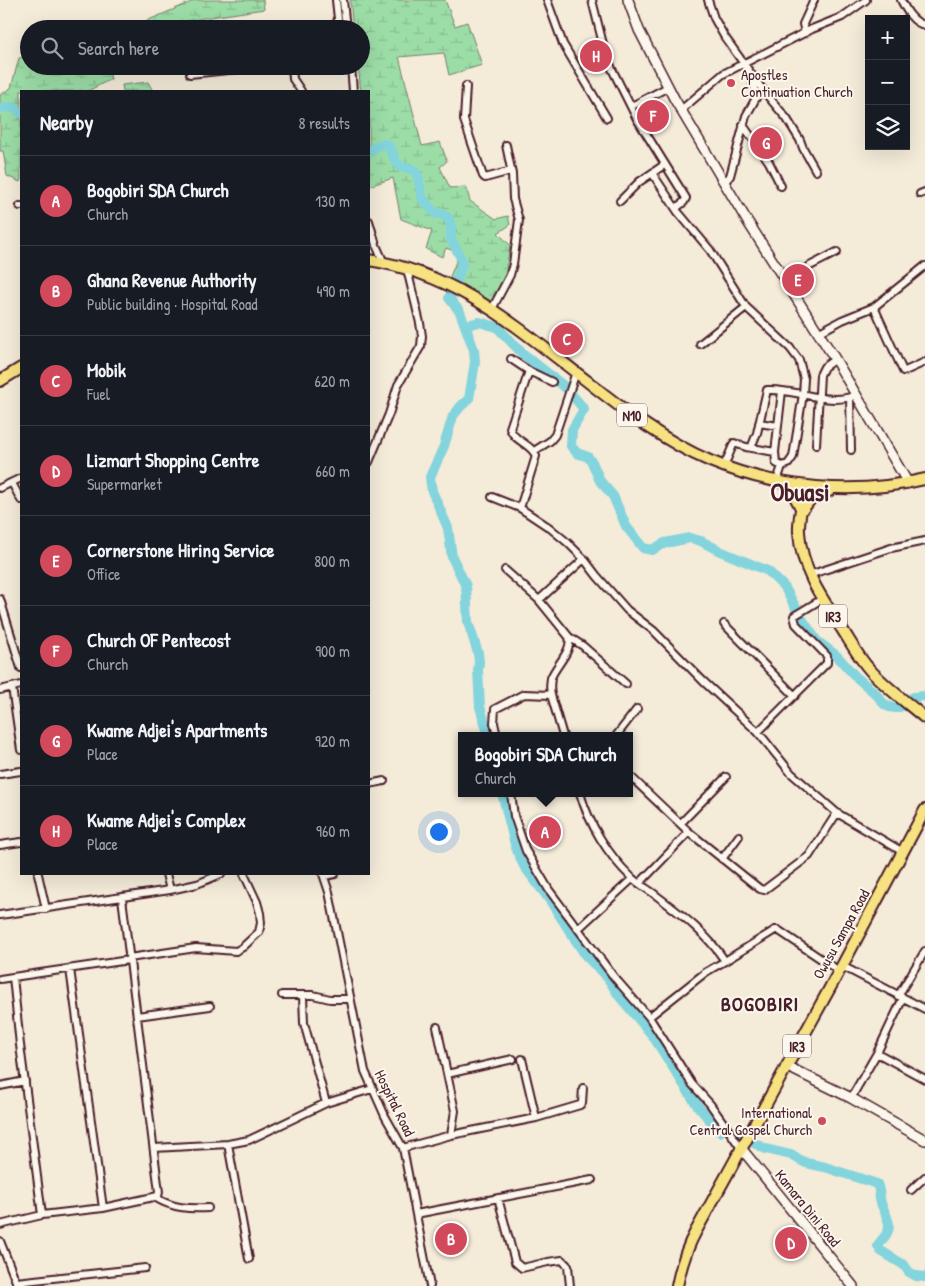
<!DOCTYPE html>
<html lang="en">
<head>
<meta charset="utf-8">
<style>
  :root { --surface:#171b24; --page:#20242c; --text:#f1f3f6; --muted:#9ea1a6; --line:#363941; --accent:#d1495b }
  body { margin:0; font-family:"Patrick Hand",sans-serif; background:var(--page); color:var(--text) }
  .controls { position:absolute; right:15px; top:15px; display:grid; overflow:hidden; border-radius:0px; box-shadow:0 5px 20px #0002 }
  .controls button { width:45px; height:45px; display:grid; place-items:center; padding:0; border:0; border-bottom:1px solid var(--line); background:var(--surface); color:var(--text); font:25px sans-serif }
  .you { position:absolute; left:438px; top:831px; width:18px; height:18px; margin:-12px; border:4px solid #fff; border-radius:50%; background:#1a73e8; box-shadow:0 0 0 8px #1a73e833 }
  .badge { display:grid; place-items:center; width:32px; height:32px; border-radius:50%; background:var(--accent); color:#fff; font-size:16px; font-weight:700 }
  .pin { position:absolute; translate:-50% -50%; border:2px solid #fff; box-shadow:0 1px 5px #0006 }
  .popup { position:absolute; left:458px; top:732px; width:175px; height:65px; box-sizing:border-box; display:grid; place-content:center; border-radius:0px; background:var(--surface); filter:drop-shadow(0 1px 4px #0005); font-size:16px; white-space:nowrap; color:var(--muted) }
  .popup b { font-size:19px; color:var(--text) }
  .popup::after { content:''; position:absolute; left:50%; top:100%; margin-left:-10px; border:10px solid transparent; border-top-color:var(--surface) }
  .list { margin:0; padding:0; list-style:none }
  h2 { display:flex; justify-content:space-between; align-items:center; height:65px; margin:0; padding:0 20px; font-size:21px }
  h2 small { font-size:16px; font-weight:400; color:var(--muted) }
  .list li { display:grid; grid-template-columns:32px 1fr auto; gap:15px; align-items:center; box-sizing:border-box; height:90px; padding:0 20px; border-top:1px solid var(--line) }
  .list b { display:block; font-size:19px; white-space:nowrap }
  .list p { margin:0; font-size:16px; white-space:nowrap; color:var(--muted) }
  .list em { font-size:16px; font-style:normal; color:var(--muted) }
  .icon { flex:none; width:28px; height:28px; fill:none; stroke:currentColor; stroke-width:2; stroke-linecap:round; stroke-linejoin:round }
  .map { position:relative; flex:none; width:925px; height:1286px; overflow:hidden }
  .search { position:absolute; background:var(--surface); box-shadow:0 5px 20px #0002; left:20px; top:20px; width:350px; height:55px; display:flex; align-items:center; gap:12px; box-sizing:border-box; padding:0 18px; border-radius:28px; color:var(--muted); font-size:19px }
  .panel { position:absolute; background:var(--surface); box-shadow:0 5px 20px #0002; left:20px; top:90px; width:350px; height:785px; border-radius:0px }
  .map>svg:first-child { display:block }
</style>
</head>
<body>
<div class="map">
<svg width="925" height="1286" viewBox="0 0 925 1286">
  <defs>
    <pattern id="wetland-marsh" width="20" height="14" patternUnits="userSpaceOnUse" patternTransform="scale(1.25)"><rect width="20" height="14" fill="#9cdda7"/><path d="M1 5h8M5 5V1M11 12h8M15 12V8" fill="none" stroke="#88bd90"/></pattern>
  </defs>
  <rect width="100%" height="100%" fill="#f4ebd9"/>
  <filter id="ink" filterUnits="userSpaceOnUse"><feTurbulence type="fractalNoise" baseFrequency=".02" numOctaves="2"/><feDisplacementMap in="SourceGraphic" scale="10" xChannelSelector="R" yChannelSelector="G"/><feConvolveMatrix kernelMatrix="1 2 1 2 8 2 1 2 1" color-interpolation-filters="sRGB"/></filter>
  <g filter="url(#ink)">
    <path fill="url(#wetland-marsh)" stroke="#737e69" d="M196,0H263L264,9L185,21V29H90L93,27L144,22Z
      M350,0H445L455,26L467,22L482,65L449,75L444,53L399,57L422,146L440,142L447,161L440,167L450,188L466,187L470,201L496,219L508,216L510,225L498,233L510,245L505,276L490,303L449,279L457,259L454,251L446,248L442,257L426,249L432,231L401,219L393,178L369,186V91H361L358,66H361V29H353Z
      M29,56V66H108L111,79L88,91H21V179L20,182L7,176L3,151H0V95L11,88L19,58Z
      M148,82L153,91H123L122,85Z"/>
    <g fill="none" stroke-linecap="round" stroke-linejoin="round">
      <path stroke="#83d4dc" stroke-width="10" d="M0,108L13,107L21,113
        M369,151L379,145L387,144C393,150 393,162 401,167C405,168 410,168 414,170L418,176L422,198L435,213L444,215L449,219L451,227V239L461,258L462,265L456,283
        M451,294L449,298L460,312L474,350L475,362L469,399L461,406L453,416L444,446L430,477L432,491L448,528L452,557L466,586L468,622L478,653L479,662L478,670L480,707L489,736
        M466,328L471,324L479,322L497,327L522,353L566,388
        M572,395L584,409L572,430L571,446L577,453L588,457L592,462L600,481L613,496L626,526L643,548L652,550L665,543L690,538L701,541L720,551L768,571L785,588L802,619L817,641L837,656L855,676L876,694L884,704L889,707L896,708L902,706
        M910,699L914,697L925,696
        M502,793L516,848L524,866L549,899L586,956L607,977L620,997L653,1036L697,1105L720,1132
        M734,1132L740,1135
        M752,1142L766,1149L791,1155L806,1163L825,1167L877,1184C880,1190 879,1197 881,1203C884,1212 893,1224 887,1233C884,1239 881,1239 878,1246L881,1251L904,1265L909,1272L916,1276L925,1277"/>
      <defs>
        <path id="street" d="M336,0L338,19L337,23L340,29
          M343,0L346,29
          M547,0L563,44L607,118
          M592,0L604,48L612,69L637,119L686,198L684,202L676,208
          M708,0L714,18L724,36L762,89L787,119L800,140L803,148L816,171
          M901,0C906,10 913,23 925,25
          M328,29L337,23
          M805,33L803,24L814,0
          M292,66L293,79L301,91
          M351,66L353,91
          M190,74L267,66
          M466,86L464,120L483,176L485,178L511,171
          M632,106L668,87
          M681,110L723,74L812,29L842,17L866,0
          M743,125L769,162L781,186
          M652,173L678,212L710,250L746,307L790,348L799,360L804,379L803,394L793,457L788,464L782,466L777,481
          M724,183L730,176L746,116L756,98L752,76
          M920,194L925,192
          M620,201L639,182L664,165
          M20,206H21
          M369,221L376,245L384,263
          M787,283L808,267L837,252
          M874,307L903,371H905L925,362
          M492,309L510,275L513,264L519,220L513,199L512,174L506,145
          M818,333L842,320L874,307L925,266
          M700,344L746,307
          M511,359L529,371L552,382
          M850,397L851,450
          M759,423L778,426
          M816,445L820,375L824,367L835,359
          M751,448L757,433L767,390C796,388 828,407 856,395
          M534,451L550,441L555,435L576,372
          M369,462L389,414L398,385L421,346L422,336L420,323L407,269
          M724,466L734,443L746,447L775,452
          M782,466L776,463L775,452L782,391
          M12,483L21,500
          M0,488L21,478
          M492,497L520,508L550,528L568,543L584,559L597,576L627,610L654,631L703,681L758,732L791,773L837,813L903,852
          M520,508L536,456C531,443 514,442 510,428L529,371
          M505,570L539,600L569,637C573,651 555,666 551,678C550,684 550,690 551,695
          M809,575L891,548L925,541
          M0,599L21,668
          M539,600L584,559
          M724,624L795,696
          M569,637L583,646L626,684
          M12,687L21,750
          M0,690L21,685
          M758,732L827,663V656L796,624L794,616L822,599
          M497,736L494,723L495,709L524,694L551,695L563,736
          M616,736L637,709
          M0,774L21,771
          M629,775L689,832L760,889L764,890L809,856L837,813
          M369,784L384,781
          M511,793L514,816L526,851L549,890L614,977L649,1017L692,1084L710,1104L741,1148
          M580,793C589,824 608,855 631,877C637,883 646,888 653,893C678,912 707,933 725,961L706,972L649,1017
          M681,823L726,777
          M0,845L21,842
          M722,859L739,836
          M38,874L46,909
          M166,874L170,890
          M323,874L329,892L365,1071L385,1116L403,1148L430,1286
          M325,876L335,874
          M640,883L689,832
          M0,915L170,890L197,884L221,874
          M579,928L632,879
          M129,958L196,948L236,951L243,947L259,932L261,923L260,913L257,902L244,874
          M725,961L775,930H778L839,971
          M842,966L925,1009
          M70,969L103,1208
          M0,979L13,977
          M282,995H313L330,999H350
          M303,996L304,1023L326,1103
          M898,996L925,951
          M903,998L877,1053L925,1079
          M137,1016L210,1006
          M437,1027L455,1111L451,1135
          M522,1059L536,1118
          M447,1074L513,1059
          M0,1086L25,1081
          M851,1098L877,1053
          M228,1144L249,1259
          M154,1148L228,1144L249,1140L326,1103L372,1089
          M403,1148L451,1135L536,1118L580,1105L582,1103L583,1088
          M911,1190L925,1177
          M156,1198C173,1208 188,1209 208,1208
          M498,1198L515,1262L522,1268L548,1262L562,1260L568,1266L570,1286
          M416,1214L592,1180
          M42,1215L20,1045L13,977L129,960
          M0,1225L42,1215L103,1208L158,1196L159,1192L122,898
          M0,1241L17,1284
          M16,1282L145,1268"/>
        <path id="secondary" d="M628,0L639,30L675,100L746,219L835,359L908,483
          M786,1066L851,1098L925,1140
          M741,1148L853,1286"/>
        <path id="primary" d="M369,260C459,274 518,328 587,381C625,411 665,442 710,461C778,489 854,496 925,479
          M0,381L21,368
          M785,483L794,495L801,508
          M806,487C803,502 798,516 799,532C801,569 822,599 842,629C851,643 859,658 870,670C887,688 906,702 925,718
          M803,509L812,497L829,491
          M677,1286C681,1266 686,1249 696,1231L842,966L925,810"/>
      </defs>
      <use href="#street" stroke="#4a1f2b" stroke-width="10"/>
      <use href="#secondary" stroke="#4a1f2b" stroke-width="12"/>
      <use href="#primary" stroke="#4a1f2b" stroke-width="14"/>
      <use href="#street" stroke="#fbf7ec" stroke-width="6"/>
      <use href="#secondary" stroke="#fbf7ec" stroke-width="9"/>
      <use href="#primary" stroke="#f7e281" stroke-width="10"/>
    </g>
  </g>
  <g fill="#d1495b" stroke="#fbf7ec" stroke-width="2">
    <circle cx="731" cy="83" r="5"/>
    <circle cx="822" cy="1121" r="5"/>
  </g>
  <g text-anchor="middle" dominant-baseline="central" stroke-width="4" stroke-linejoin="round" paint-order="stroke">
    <g fill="#fbf7ec" stroke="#7f6065" stroke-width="1">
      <rect x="617" y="403.5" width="30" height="23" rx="4"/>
      <rect x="819" y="604.5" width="28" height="23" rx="4"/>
      <rect x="783" y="1034.5" width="28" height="23" rx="4"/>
    </g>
    <g font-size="14" font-weight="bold" fill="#4a1f2b">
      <text x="632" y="415">N10</text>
      <text x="833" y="616">IR3</text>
      <text x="797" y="1046">IR3</text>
    </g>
    <g font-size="15" fill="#4a1f2b" stroke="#fbf7ec" text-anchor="start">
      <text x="741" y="74">Apostles<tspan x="741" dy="17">Continuation Church</tspan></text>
      <text x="812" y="1112" text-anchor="end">International<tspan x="812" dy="17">Central Gospel Church</tspan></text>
    </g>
    <g font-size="15" fill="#4a1f2b" stroke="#fbf7ec">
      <text transform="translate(841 934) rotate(-61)">Owusu Sampa Road</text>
      <text transform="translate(395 1103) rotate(64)">Hospital Road</text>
      <text transform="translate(808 1208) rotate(51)">Kamara Dini Road</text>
    </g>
    <g font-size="20" font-weight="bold" letter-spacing="1" fill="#4a1f2b" stroke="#fbf7ec">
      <text x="760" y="1003">BOGOBIRI</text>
    </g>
    <g font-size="25" font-weight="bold" fill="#4a1f2b" stroke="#fbf7ec">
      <text x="800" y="492">Obuasi</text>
    </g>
  </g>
</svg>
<div class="controls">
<button>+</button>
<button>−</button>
<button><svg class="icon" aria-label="layers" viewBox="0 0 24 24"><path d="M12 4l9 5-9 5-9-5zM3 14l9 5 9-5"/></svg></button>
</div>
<div class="you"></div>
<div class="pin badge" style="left:545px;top:832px">A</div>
<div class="popup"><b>Bogobiri SDA Church</b>Church</div>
<div class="pin badge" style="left:451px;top:1239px">B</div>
<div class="pin badge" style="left:567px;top:339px">C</div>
<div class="pin badge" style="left:791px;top:1243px">D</div>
<div class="pin badge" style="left:798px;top:280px">E</div>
<div class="pin badge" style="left:653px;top:116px">F</div>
<div class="pin badge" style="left:766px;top:143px">G</div>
<div class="pin badge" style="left:596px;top:56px">H</div>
<div class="search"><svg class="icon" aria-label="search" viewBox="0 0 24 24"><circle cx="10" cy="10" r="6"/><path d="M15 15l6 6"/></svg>Search here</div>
<section class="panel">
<h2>Nearby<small>8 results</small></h2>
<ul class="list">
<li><span class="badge">A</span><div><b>Bogobiri SDA Church</b><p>Church</p></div><em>130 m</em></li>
<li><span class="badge">B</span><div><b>Ghana Revenue Authority</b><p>Public building · Hospital Road</p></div><em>490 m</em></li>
<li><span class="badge">C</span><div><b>Mobik</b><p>Fuel</p></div><em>620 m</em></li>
<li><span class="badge">D</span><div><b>Lizmart Shopping Centre</b><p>Supermarket</p></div><em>660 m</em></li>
<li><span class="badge">E</span><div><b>Cornerstone Hiring Service</b><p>Office</p></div><em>800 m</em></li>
<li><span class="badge">F</span><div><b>Church OF Pentecost</b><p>Church</p></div><em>900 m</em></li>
<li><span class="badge">G</span><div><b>Kwame Adjei's Apartments</b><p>Place</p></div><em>920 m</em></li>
<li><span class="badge">H</span><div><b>Kwame Adjei's Complex</b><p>Place</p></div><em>960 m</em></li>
</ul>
</section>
</div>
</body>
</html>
